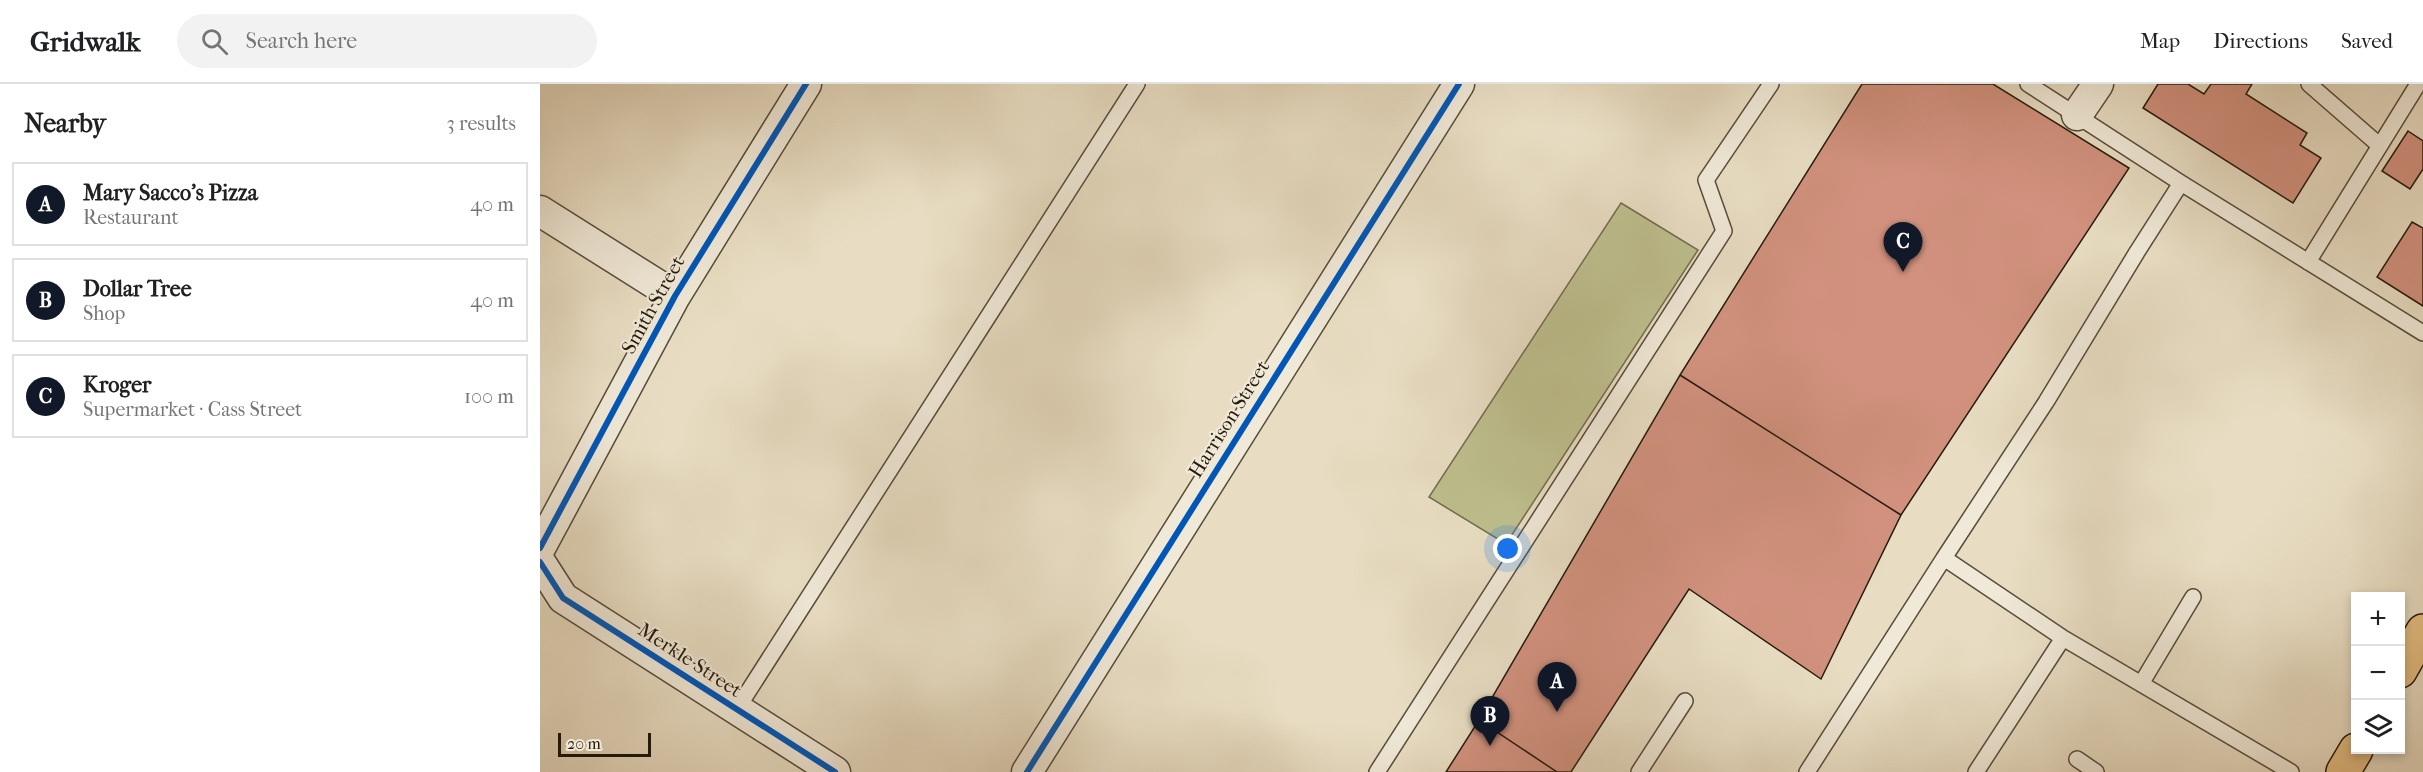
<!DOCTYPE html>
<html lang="en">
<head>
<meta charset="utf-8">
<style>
  :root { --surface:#fff; --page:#f2f2f2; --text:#202124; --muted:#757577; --line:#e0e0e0; --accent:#111827 }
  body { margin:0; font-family:"IM FELL French Canon",serif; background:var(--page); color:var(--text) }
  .controls { position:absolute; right:18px; bottom:18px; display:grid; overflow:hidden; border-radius:0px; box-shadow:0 3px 9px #0003 }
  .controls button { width:54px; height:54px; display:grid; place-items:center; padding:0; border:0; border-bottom:2px solid var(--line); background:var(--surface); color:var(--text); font:30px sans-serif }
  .scale { position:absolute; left:18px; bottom:15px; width:93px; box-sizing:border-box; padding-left:6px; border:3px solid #251b0d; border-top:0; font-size:16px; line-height:21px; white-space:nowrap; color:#251b0d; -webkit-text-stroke:4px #f0e9d8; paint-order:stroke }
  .you { position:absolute; left:968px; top:465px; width:21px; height:21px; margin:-15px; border:4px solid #fff; border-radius:50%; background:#1a73e8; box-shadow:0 0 0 9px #1a73e833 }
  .badge { display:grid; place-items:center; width:39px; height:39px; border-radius:50%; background:var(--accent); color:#fff; font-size:20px; font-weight:700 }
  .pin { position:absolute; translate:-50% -50px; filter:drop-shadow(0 2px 3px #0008) }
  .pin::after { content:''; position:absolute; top:32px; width:21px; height:18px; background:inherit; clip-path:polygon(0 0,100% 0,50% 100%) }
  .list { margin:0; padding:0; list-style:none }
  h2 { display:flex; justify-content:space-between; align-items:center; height:78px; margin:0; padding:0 24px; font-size:26px }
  h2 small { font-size:20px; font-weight:400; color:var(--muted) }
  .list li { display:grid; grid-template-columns:39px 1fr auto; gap:18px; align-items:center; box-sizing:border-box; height:84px; margin:0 12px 12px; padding:0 12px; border:2px solid var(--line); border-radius:0px }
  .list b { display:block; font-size:22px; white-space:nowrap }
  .list p { margin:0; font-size:20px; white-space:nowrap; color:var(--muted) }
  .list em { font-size:20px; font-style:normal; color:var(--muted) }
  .icon { flex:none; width:33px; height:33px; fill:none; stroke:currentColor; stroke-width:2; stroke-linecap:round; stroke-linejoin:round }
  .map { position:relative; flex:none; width:1883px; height:688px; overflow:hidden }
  header { display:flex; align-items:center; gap:36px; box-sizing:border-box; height:84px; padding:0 30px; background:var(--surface); border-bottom:2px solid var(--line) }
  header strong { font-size:28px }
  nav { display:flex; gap:33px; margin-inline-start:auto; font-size:21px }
  .search { width:420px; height:54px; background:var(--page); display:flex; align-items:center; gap:15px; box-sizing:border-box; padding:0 21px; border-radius:33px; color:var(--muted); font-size:22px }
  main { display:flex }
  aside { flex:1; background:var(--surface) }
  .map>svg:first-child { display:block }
</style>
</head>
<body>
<header>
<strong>Gridwalk</strong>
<div class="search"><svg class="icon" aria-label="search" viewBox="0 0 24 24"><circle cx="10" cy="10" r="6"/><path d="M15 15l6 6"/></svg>Search here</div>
<nav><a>Map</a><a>Directions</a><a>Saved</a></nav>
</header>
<main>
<aside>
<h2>Nearby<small>3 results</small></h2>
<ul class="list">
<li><span class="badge">A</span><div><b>Mary Sacco's Pizza</b><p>Restaurant</p></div><em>40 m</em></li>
<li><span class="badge">B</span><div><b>Dollar Tree</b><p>Shop</p></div><em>40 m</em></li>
<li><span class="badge">C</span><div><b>Kroger</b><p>Supermarket · Cass Street</p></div><em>100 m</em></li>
</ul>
</aside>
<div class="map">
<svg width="1883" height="688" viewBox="0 0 1883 688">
  <rect width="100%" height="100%" fill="#e8ddc3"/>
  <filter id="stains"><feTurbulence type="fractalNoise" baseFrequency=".00333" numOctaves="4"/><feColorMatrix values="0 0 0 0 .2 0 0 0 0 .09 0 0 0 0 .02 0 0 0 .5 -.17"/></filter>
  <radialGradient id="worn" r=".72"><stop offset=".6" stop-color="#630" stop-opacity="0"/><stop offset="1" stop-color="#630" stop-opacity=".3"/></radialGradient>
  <path fill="#bebf8e" stroke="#726d4e" stroke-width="1.5" d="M1081,119L1158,166L966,460L889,413Z"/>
  <path fill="#d1917e" stroke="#251b0d" stroke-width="1.5" d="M1322,0H1453L1589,84L1361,431L1140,291Z
    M1618,0H1648L1664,10L1671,0H1712L1706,10L1767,49L1760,61L1781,74L1753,119L1603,24Z
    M1868,47L1883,57V85L1870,105L1842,87Z
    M1872,138L1883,144V222L1837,193Z
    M1140,291L1361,431L1281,595L1149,505L1031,688H1017L939,636Z
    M939,636L1017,688H906Z"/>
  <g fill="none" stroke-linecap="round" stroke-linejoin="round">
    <defs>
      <path id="lane" d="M1488,0L1641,99L1883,249
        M1769,0L1839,61
        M1768,178L1878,0
        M1404,474L1506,318L1597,168L1641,99
        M1601,600L1653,513
        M197,625L597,0
        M1537,675L1556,688
        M837,688L1184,147L1166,96L1231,0
        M1099,688L1145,617
        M1267,688L1404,474L1523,554L1751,688
        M1436,688L1523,554"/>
      <path id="street" d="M1537,31L1558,0
        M0,127L135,212
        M0,464L135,212L266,0
        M0,478L23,514L295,688
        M487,688L919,0"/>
      <path id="primary" d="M1860,587L1883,547
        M1803,688L1816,666"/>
    </defs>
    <use href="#lane" stroke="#564c3a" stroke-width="18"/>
    <use href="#street" stroke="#564c3a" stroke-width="33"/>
    <use href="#primary" stroke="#251b0d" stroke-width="36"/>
    <use href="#lane" stroke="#f0e9d8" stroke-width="15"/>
    <use href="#street" stroke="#f0e9d8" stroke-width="30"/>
    <use href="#primary" stroke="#e4be82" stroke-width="33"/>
    <defs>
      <path id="cycleway" d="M0,464L135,212L266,0
        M0,478L23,514L295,688
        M487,688L919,0"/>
    </defs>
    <use href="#cycleway" stroke="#f0e9d8" stroke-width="10"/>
    <use href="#cycleway" stroke="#0057b8" stroke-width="6"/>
  </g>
  <g text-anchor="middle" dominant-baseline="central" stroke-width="4.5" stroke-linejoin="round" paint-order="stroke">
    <g font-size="20" fill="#251b0d" stroke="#f0e9d8">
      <text transform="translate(113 221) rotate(-61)">Smith Street</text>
      <text transform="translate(689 335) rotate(-58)">Harrison Street</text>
      <text transform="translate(150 576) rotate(33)">Merkle Street</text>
    </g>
  </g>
  <rect width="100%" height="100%" filter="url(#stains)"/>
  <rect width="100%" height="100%" fill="url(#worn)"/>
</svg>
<div class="controls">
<button>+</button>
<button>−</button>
<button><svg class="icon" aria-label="layers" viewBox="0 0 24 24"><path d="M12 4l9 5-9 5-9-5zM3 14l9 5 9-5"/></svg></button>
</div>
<div class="scale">20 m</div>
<div class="you"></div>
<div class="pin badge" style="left:1017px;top:628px">A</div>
<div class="pin badge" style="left:950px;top:662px">B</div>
<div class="pin badge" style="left:1363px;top:188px">C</div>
</div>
</main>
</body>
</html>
